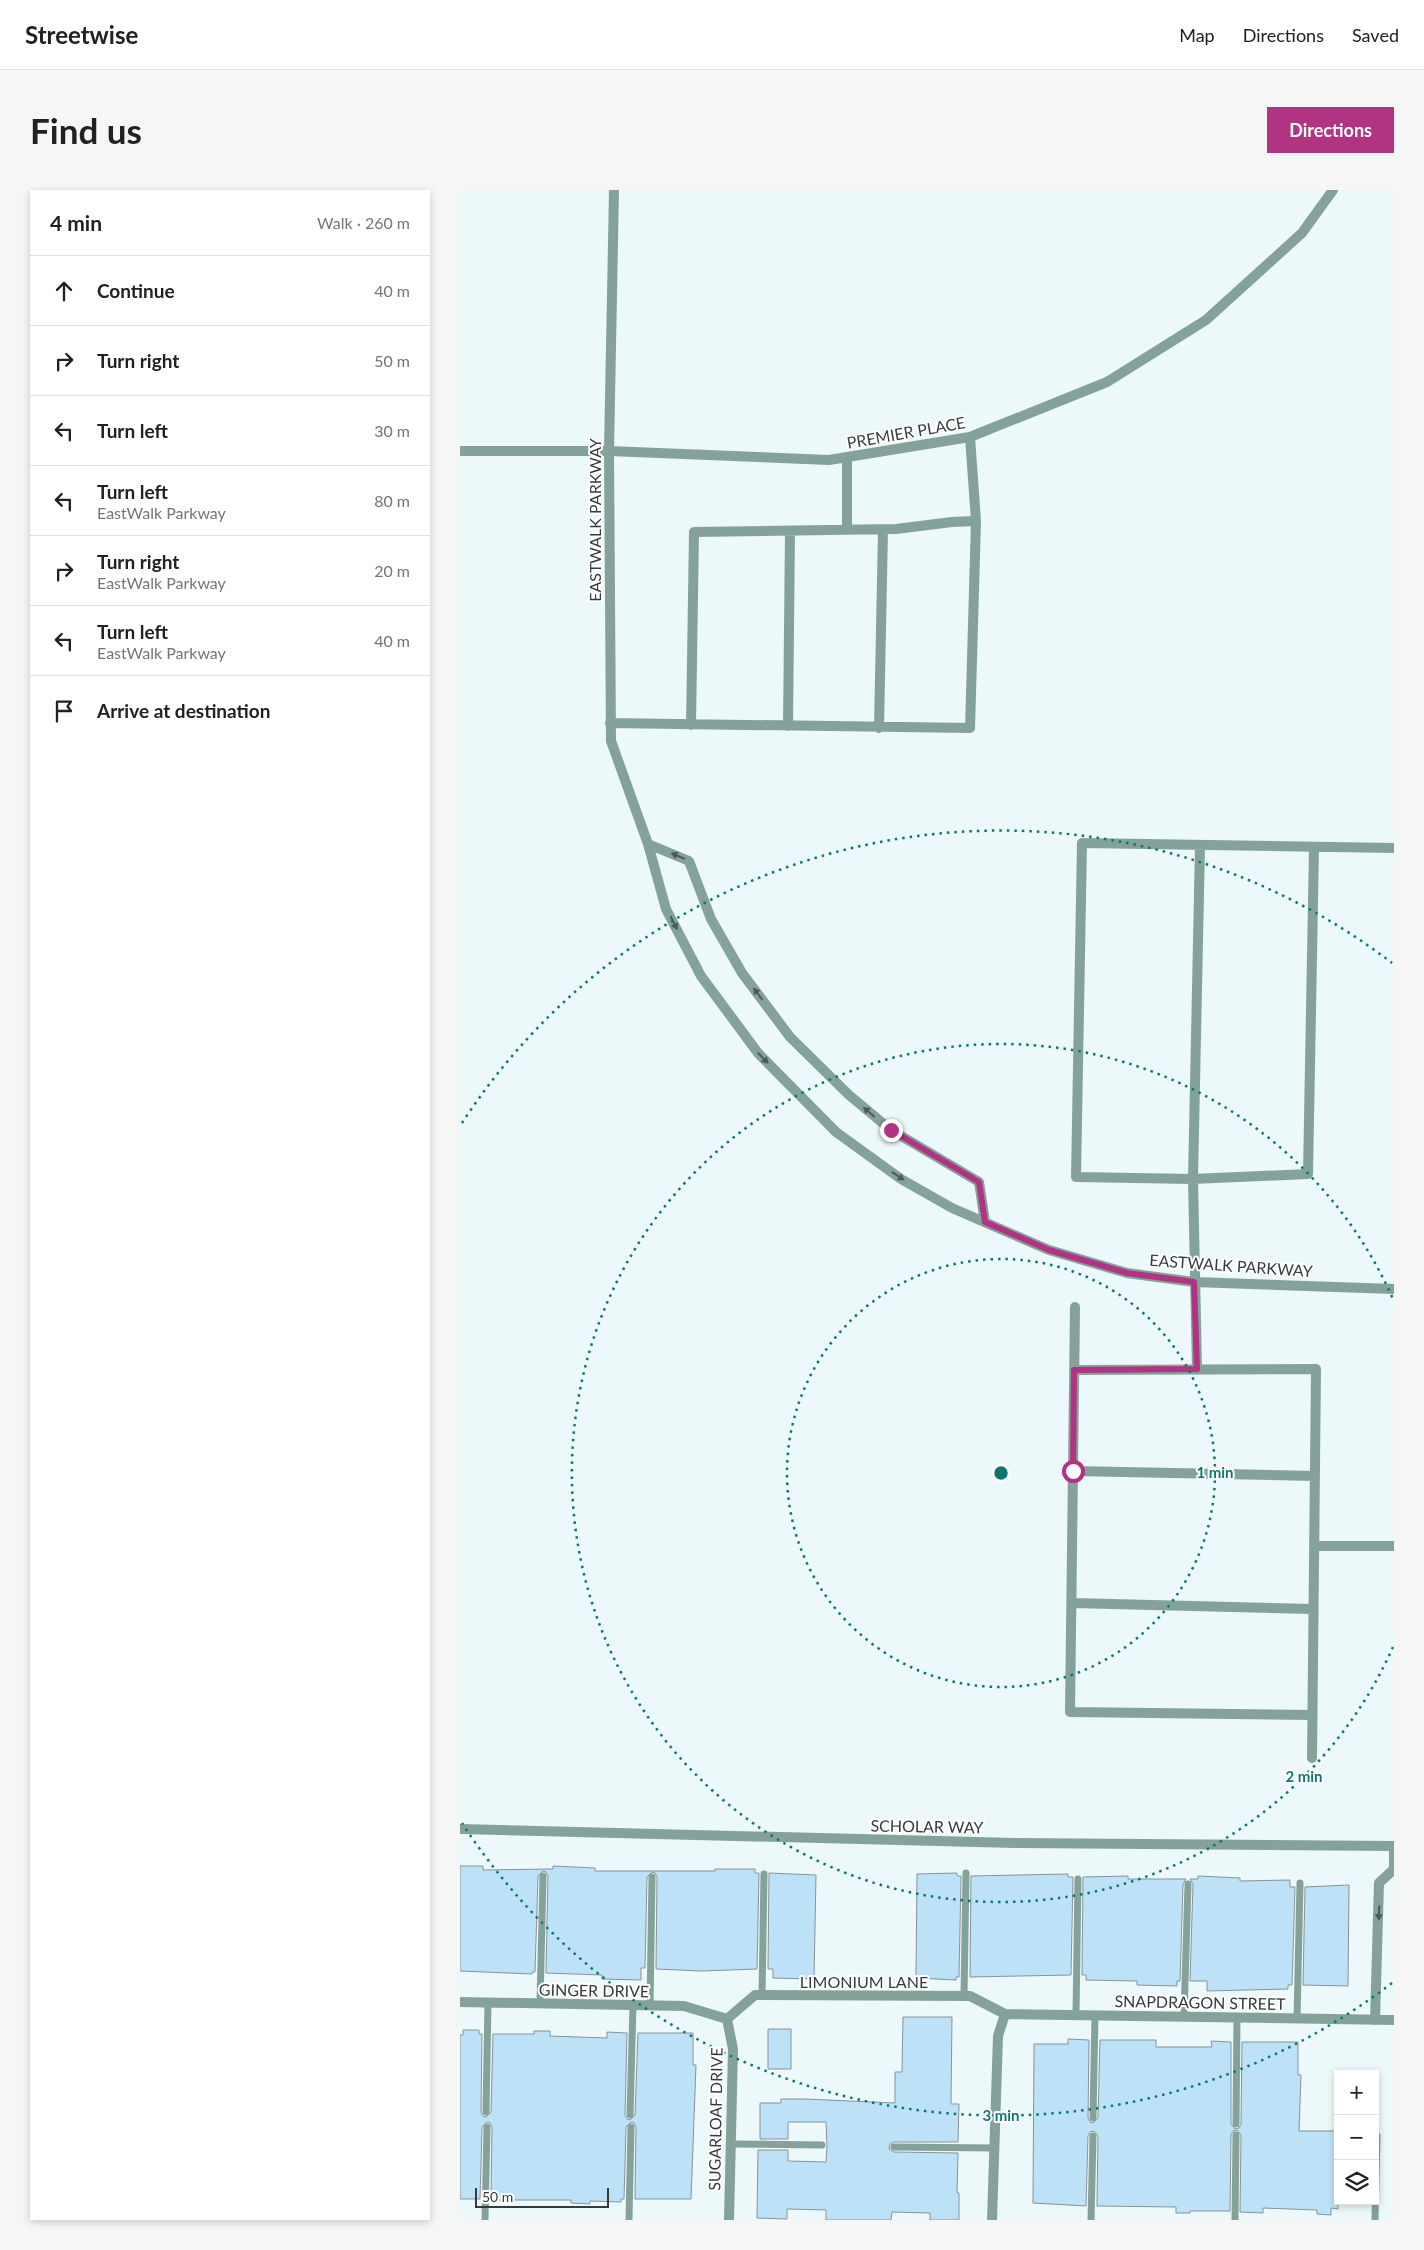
<!DOCTYPE html>
<html lang="en">
<head>
<meta charset="utf-8">
<style>
  :root { --surface:#fff; --page:#f6f6f6; --text:#202124; --muted:#757577; --line:#e0e0e0; --accent:#b13483 }
  body { margin:0; font-family:Lato,sans-serif; background:var(--page); color:var(--text) }
  .controls { position:absolute; right:15px; bottom:15px; display:grid; overflow:hidden; border-radius:0px; box-shadow:0 2px 8px #0003 }
  .controls button { width:45px; height:45px; display:grid; place-items:center; padding:0; border:0; border-bottom:1px solid var(--line); background:var(--surface); color:var(--text); font:25px sans-serif }
  .scale { position:absolute; left:15px; bottom:12px; width:134px; box-sizing:border-box; padding-left:5px; border:2px solid #353a3b; border-top:0; font-size:14px; line-height:18px; white-space:nowrap; color:#353a3b; -webkit-text-stroke:4px #fff; paint-order:stroke }
  .stop { position:absolute; width:15px; height:15px; margin:-11px; border:4px solid #b13483; border-radius:50%; background:#fff }
  .stop.end { background:#b13483; border-color:#fff; box-shadow:0 1px 5px #0008 }
  .list { margin:0; padding:0; list-style:none }
  h2 { display:flex; justify-content:space-between; align-items:center; height:65px; margin:0; padding:0 20px; font-size:21px }
  h2 small { font-size:16px; font-weight:400; color:var(--muted) }
  .list li { display:grid; grid-template-columns:32px 1fr auto; gap:15px; align-items:center; box-sizing:border-box; height:70px; padding:0 20px; border-top:1px solid var(--line) }
  .list b { display:block; font-size:19px; white-space:nowrap }
  .list p { margin:0; font-size:16px; white-space:nowrap; color:var(--muted) }
  .list em { font-size:16px; font-style:normal; color:var(--muted) }
  .icon { flex:none; width:28px; height:28px; fill:none; stroke:currentColor; stroke-width:2; stroke-linecap:round; stroke-linejoin:round }
  .map { position:relative; flex:none; width:934px; height:2030px; overflow:hidden; border-radius:0px }
  header { display:flex; align-items:center; gap:30px; box-sizing:border-box; height:70px; padding:0 25px; background:var(--surface); border-bottom:1px solid var(--line) }
  header strong { font-size:24px }
  nav { display:flex; gap:28px; margin-inline-start:auto; font-size:18px }
  .intro { display:flex; align-items:center; justify-content:space-between; box-sizing:border-box; height:120px; padding:0 30px }
  h1 { margin:0; font-size:35px }
  .button { padding:12px 22px; border-radius:0px; background:var(--accent); color:#fff; font-size:18px; font-weight:700 }
  main { display:flex; gap:30px; padding:0 30px }
  aside { flex:1; background:var(--surface); border-radius:0px; box-shadow:0 2px 8px #0003 }
  .map>svg:first-child { display:block }
</style>
</head>
<body>
<header>
<strong>Streetwise</strong>
<nav><a>Map</a><a>Directions</a><a>Saved</a></nav>
</header>
<div class="intro"><h1>Find us</h1><a class="button">Directions</a></div>
<main>
<aside>
<h2>4 min<small>Walk · 260 m</small></h2>
<ul class="list">
<li><svg class="icon" aria-label="ahead" viewBox="0 0 24 24"><path d="M12 20V5M6 11l6-6 6 6"/></svg><div><b>Continue</b></div><em>40 m</em></li>
<li><svg class="icon" aria-label="right" viewBox="0 0 24 24"><path d="M7 20v-9h11M14 6l5 5-5 5"/></svg><div><b>Turn right</b></div><em>50 m</em></li>
<li><svg class="icon" aria-label="left" viewBox="0 0 24 24"><path d="M17 20v-9H6M10 6l-5 5 5 5"/></svg><div><b>Turn left</b></div><em>30 m</em></li>
<li><svg class="icon" aria-label="left" viewBox="0 0 24 24"><path d="M17 20v-9H6M10 6l-5 5 5 5"/></svg><div><b>Turn left</b><p>EastWalk Parkway</p></div><em>80 m</em></li>
<li><svg class="icon" aria-label="right" viewBox="0 0 24 24"><path d="M7 20v-9h11M14 6l5 5-5 5"/></svg><div><b>Turn right</b><p>EastWalk Parkway</p></div><em>20 m</em></li>
<li><svg class="icon" aria-label="left" viewBox="0 0 24 24"><path d="M17 20v-9H6M10 6l-5 5 5 5"/></svg><div><b>Turn left</b><p>EastWalk Parkway</p></div><em>40 m</em></li>
<li><svg class="icon" aria-label="arrive" viewBox="0 0 24 24"><path d="M6 21V4h12l-3 4 3 4H6"/></svg><div><b>Arrive at destination</b></div></li>
</ul>
</aside>
<div class="map">
<svg width="934" height="2030" viewBox="0 0 934 2030">
  <rect width="100%" height="100%" fill="#ecf8fa"/>
  <path fill="#bde2f7" stroke="#899298" d="M0,1676H23V1680L93,1679V1676L135,1678V1681H255V1679H295V1683H299L297,1779L242,1781L196,1779L197,1687L195,1683L192,1682L187,1687L185,1778H181V1790L142,1789V1785L86,1783L88,1686L86,1682L83,1681L78,1686L75,1782H72V1784L0,1781Z
    M309,1683L356,1685L354,1789L313,1788V1779H308Z
    M497,1683V1686H501L499,1787H496V1790L456,1788L457,1684Z
    M608,1684V1687H613L611,1785L510,1787L511,1686Z
    M668,1686V1689H726L723,1694L720,1791H717V1796L677,1795V1791L626,1790V1785H622L623,1687Z
    M738,1686L780,1688V1691L830,1690V1697H835L832,1795H828V1799L747,1801V1791H730L733,1694L730,1689H738Z
    M889,1695L888,1796L843,1795L845,1697Z
    M443,1827H492L491,1914H499L498,1952H434L430,1954L429,1959L434,1962L498,1963L497,2003H499V2030H470V2023L432,2022L431,2030H366V2020L327,2019V2029L297,2028L298,1960H328V1971L366,1972L367,1956L366,1932H328V1949H300V1913H321V1909H345L435,1913V1882H442Z
    M308,1839H331V1879H308Z
    M3,1840H19V1844H22L21,1922L23,1926L26,1927L31,1922L33,1844H74V1841H90V1846L147,1848V1842L167,1843L165,1925L167,1929L170,1930L175,1925L178,1843H233V1875H236L231,2009H175L176,1937L174,1933L171,1932L166,1937L164,2009H161V2012L130,2011V2014L111,2013V2010H31L32,1937L30,1933L27,1932L22,1937L20,2009H0V1845H3Z
    M608,1849L629,1850L628,1928L630,1932L633,1933L638,1928L640,1850H696V1857H752L751,1851L771,1852V1934L775,1939L779,1938L781,1934L782,1852H838V1885H841L839,1941H878V2019L871,2018V2025L857,2024V2020L803,2018V2023L780,2022L781,1945L777,1940L773,1941L771,1945L770,2021H730V2023H716V2017L637,2016L638,1946L634,1941L630,1942L628,1946L626,2016L573,2013L574,1854H608Z"/>
  <g fill="none" stroke-linecap="round" stroke-linejoin="round">
    <path stroke="#84a29a" stroke-width="7" d="M302,1806L304,1684
      M504,1806L506,1683
      M80,1814L83,1686
      M190,1816L192,1687
      M616,1825L618,1689
      M724,1827L728,1694
      M837,1829L840,1693
      M26,1922L28,1813
      M170,1925L173,1815
      M633,1928L635,1825
      M776,1934L777,1827
      M271,1954L362,1955
      M434,1957L535,1958
      M25,2030L27,1937
      M169,2030L171,1937
      M631,2030L633,1946
      M775,2030L776,1945
      M915,2030L917,1946"/>
    <path stroke="#84a29a" stroke-width="10" d="M154,0L149,261L151,551L188,654L206,719L241,786L298,863L376,942L441,989L492,1018L589,1060L667,1083L734,1092L934,1099
      M0,261H149L369,270L510,247L647,192L746,130L842,43L873,0
      M387,340V267
      M150,533L510,538L516,331
      M231,535L234,342L436,339L492,332L516,331L510,247
      M328,536L330,341
      M419,538L423,340
      M188,654L229,671L251,729L282,783L330,847L389,905L431,940L519,992L525,1032
      M854,657L848,984L733,989L616,987L622,653L934,658
      M615,1117L610,1522L852,1525
      M737,1179L733,989L740,656
      M614,1180L856,1179L852,1568
      M613,1281L855,1286
      M854,1356H934
      M612,1413L853,1419
      M934,1662V1681
      M0,1812L224,1816L267,1829
      M267,1829L295,1805L510,1806L545,1824L934,1830
      M267,1829L273,1859L269,2030
      M915,1830L919,1693L933,1680
      M532,2030L538,1846L545,1824"/>
    <path stroke="#84a29a" stroke-width="10" d="M0,1639L555,1653L934,1656"/>
  </g>
  <defs><path id="oneway-solid" d="M-6-.8H1V-3.2L6.5 0L1 3.2V.8H-6Z" transform="scale(1.25)"/></defs>
  <g fill="#4d5958">
    <use href="#oneway-solid" transform="translate(218 666) rotate(-157)"/>
    <use href="#oneway-solid" transform="translate(214 733) rotate(63)"/>
    <use href="#oneway-solid" transform="translate(298 804) rotate(-127)"/>
    <use href="#oneway-solid" transform="translate(303 868) rotate(46)"/>
    <use href="#oneway-solid" transform="translate(409 922) rotate(-139)"/>
    <use href="#oneway-solid" transform="translate(438 986) rotate(34)"/>
    <use href="#oneway-solid" transform="translate(919 1723) rotate(92)"/>
  </g>
  <g fill="none" stroke-linecap="round" stroke-linejoin="round">
    <path stroke="#b13483" stroke-width="6" d="M431,940L519,992L525,1032L589,1060L667,1083L734,1092L737,1179L614,1180L613,1281"/>
  </g>
  <g fill="none" stroke="#0f766e" stroke-width="2.5" stroke-dasharray="2.5 5">
    <circle cx="541" cy="1283" r="214"/>
    <path d="M933 1457A429 429 0 1 1 933 1109"/>
    <path d="M932 1793A643 643 0 0 1 2 1633M2 933A643 643 0 0 1 932 773"/>
  </g>
  <g text-anchor="middle" dominant-baseline="central" stroke-width="4" stroke-linejoin="round" paint-order="stroke">
    <g font-size="16" fill="#353a3b" stroke="#fff">
      <text transform="translate(446 242) rotate(-10)">PREMIER PLACE</text>
      <text transform="translate(134 330) rotate(-90)">EASTWALK PARKWAY</text>
      <text transform="translate(771 1075) rotate(4)">EASTWALK PARKWAY</text>
      <text transform="translate(467 1636) rotate(1)">SCHOLAR WAY</text>
      <text x="404" y="1791">LIMONIUM LANE</text>
      <text transform="translate(134 1800) rotate(1)">GINGER DRIVE</text>
      <text transform="translate(740 1812) rotate(1)">SNAPDRAGON STREET</text>
      <text transform="translate(255 1929) rotate(-89)">SUGARLOAF DRIVE</text>
    </g>
  </g>
  <circle cx="541" cy="1283" r="8" fill="#0f766e" stroke="#fff" stroke-width="2.5"/>
  <g font-size="15" text-anchor="middle" font-weight="bold" fill="#0f766e" stroke="#fff" stroke-width="4" stroke-linejoin="round" paint-order="stroke">
    <text x="755" y="1288">1 min</text>
    <text x="844" y="1592">2 min</text>
    <text x="541" y="1931">3 min</text>
  </g>
</svg>
<div class="controls">
<button>+</button>
<button>−</button>
<button><svg class="icon" aria-label="layers" viewBox="0 0 24 24"><path d="M12 4l9 5-9 5-9-5zM3 14l9 5 9-5"/></svg></button>
</div>
<div class="scale">50 m</div>
<div class="stop" style="left:613px;top:1281px"></div>
<div class="stop end" style="left:431px;top:940px"></div>
</div>
</main>
</body>
</html>
